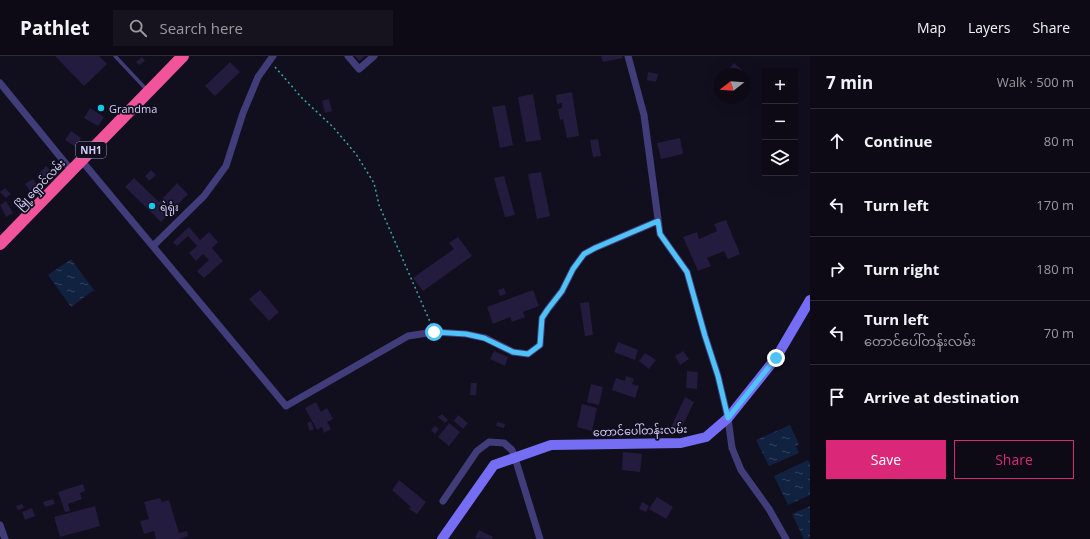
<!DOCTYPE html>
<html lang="en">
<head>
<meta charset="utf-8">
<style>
  :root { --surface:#0d0a16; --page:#16131f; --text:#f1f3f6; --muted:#9a9aa1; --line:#2d2b35; --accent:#db2777 }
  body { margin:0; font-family:"Open Sans","Noto Sans Myanmar",sans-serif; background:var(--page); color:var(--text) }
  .controls { position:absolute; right:12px; top:12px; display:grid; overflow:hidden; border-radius:0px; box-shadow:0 4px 16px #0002 }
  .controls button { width:36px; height:36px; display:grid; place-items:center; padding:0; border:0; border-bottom:1px solid var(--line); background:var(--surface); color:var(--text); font:20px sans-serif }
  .compass { position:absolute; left:714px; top:12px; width:36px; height:36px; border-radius:50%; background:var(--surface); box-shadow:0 4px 16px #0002; rotate:253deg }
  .stop { position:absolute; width:12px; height:12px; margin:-9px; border:3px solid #4fc3f7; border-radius:50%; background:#fff }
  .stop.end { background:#4fc3f7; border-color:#fff; box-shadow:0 1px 4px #0008 }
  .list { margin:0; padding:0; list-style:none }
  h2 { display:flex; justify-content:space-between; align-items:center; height:52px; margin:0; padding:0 16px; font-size:17px }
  h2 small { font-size:13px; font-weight:400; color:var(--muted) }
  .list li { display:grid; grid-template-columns:26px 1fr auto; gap:12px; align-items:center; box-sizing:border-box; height:64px; padding:0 16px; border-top:1px solid var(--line) }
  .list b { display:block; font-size:15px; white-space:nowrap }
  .list p { margin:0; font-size:13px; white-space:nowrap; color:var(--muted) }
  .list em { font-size:13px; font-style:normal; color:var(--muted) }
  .actions { display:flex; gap:8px; padding:12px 16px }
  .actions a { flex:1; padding:9px 0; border:1px solid var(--accent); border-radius:0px; text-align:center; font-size:14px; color:var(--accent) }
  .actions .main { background:var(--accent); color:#fff }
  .icon { flex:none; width:22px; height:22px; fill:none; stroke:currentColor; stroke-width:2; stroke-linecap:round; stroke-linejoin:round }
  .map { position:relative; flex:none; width:810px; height:483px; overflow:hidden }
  header { display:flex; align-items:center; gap:24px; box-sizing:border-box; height:56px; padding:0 20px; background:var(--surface); border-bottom:1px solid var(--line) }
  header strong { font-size:19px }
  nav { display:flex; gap:22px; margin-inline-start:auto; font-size:14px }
  .search { width:280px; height:36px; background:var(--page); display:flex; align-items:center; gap:10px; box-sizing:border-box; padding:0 14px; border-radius:0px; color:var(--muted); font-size:15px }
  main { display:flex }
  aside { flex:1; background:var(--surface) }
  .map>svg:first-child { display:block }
</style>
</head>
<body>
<header>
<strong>Pathlet</strong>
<div class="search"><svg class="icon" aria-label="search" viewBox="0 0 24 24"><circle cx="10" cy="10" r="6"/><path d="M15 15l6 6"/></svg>Search here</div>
<nav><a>Map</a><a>Layers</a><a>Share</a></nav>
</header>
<main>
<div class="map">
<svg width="810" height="483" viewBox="0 0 810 483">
  <defs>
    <pattern id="water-ripples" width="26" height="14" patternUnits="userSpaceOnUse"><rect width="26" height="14" fill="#112240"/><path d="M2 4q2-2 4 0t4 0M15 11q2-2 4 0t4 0" fill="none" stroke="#33415c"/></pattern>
  </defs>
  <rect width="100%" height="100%" fill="#110e1e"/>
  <path fill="url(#water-ripples)" d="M71,203L94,234L71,251L48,219Z
    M790,369L799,388L796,390L799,397L769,410L756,384Z
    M808,404L810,408V439L788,449L774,420Z
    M810,450V482L804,483L792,458Z"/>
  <path fill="#231c3e" d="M55,0H99L107,8L84,30Z
    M355,0H365L359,5Z
    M601,0H622L623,2L603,6Z
    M142,1L145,5L139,9L136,6Z
    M230,6L240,16L215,40L205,30Z
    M734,7L742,14L739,18H733L728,14Z
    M648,16L658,18L656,26L647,24Z
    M572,36L579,80L567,82L563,63L560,64L558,53L562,52V47L557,48L556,39Z
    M533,38L541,84L526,86L518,41Z
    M329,43L332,55L325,57L322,45Z
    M505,49L513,89L500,92L492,51Z
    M90,52L104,61L98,70L84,62Z
    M71,75L81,82L76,91L65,84Z
    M680,82L683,98L661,103L657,87Z
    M598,83L601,100L593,101L590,84Z
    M46,110L53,117L45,124L39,117Z
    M151,114L156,119L149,125L145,120Z
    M541,116L550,160L537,163L528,118Z
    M504,120L515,159L505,161L494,122Z
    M134,122L159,146L177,127L188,138L161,166L125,131Z
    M33,123L41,134L33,139L25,128Z
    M5,132L11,138L6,142L0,136Z
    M6,145L13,157L6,161L0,149Z
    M726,164L740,198L728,203L724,195L707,202L711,210L698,215L683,181L697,176L699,183L717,175L714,168Z
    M189,171L200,184L209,176L218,186L212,192L223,205L204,222L197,215L209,204L203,198L196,205L189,197L197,190L188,180L177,190L173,186Z
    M458,181L472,200L423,235L413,222L454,193L449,187Z
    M504,232L506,238L500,240L498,234Z
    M260,234L279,256L269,265L249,243Z
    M533,234L539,250L523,256L525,261L512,266L510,261L493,268L487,251Z
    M589,246L593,279L585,280L580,247Z
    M618,286L638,294L635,304L614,296Z
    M494,295L508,301L505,310L490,303Z
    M683,295L689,303L680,309L675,300Z
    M645,297L656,304L649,313L639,305Z
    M687,315L698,316L697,333L686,332Z
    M626,320L634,323L632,328L639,330L635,342L612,334L616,322L625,325Z
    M471,327H477L476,339H470Z
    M591,328L603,331L599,349L587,346Z
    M685,341L694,346L680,375L671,371Z
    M316,346L321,356L327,352L333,363L327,366L331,373L324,377L322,371L317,374L305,352Z
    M582,348L597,352L592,375L577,371Z
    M442,358L448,364L445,367L438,361Z
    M458,359L468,367L463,373L454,365Z
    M311,365L314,373L310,375L307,367Z
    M497,366L505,368L504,372L496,370Z
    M449,367L460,376L449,390L438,381Z
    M435,370L439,373L435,378L431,374Z
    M623,396L642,398L640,416L622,414Z
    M399,424L426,446L417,458L409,453L411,451L392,434Z
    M83,428L85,435L80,437L82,443L68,448L70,455L65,456L58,436Z
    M657,441L673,451L666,463L649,453Z
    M160,442L162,446L169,444L179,477L187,475L188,480L179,483H156L154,475L144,478L140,465L149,463L144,446Z
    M53,443L55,448L45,451L43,446Z
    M642,446L649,450L646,456L639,453Z
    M22,448L24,452L18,454L16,450Z
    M95,450L100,470L60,481L54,461Z
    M32,452L35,460L25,464L22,456Z
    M479,474L493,481L492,483L475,482Z"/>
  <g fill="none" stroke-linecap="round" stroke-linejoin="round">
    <path stroke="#37a8a4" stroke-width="1.5" stroke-dasharray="2 3" stroke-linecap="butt" d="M275,11L302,42L333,71L356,98L374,127L379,149L431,268"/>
    <path stroke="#413d7a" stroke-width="3.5" d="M115,0L146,33"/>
    <path stroke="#413d7a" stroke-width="7" d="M348,0L359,13L374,0
      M628,0L644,59L660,178L687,216L705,280L718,320L728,362L732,392L741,414L769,453L786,483
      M0,27L71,114
      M81,104L286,350L408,280L434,276L466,278L485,282L513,296L528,298L540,289L542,262L548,253L562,235L573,213L584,198L595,192L658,165
      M153,190L204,140L226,110L243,57L258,21L273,0
      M443,445L477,395L489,386L504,387L512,394L515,402L540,483
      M0,469L5,483"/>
    <path stroke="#756ef4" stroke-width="10" d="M442,483L494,409L551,389L681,387L706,381L728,362L776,302L810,244"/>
    <path stroke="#f2549b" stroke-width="12" d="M0,188L183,0"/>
  </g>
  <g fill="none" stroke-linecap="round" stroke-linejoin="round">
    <path stroke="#4fc3f7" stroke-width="5" d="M434,276L466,278L484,282L513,296L528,298L540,289L542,262L548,253L562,235L573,213L584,198L595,192L658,165L660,178L687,216L705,280L718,320L728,362L776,302"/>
  </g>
  <g fill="#12cae5" stroke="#110e1e" stroke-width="1.5">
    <circle cx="101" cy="52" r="4"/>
    <circle cx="152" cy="150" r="4"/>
  </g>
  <g text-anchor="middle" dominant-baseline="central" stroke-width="3.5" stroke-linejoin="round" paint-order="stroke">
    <rect fill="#110e1e" stroke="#9a95b9" stroke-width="1" x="76" y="86" width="30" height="16" rx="3"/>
    <g font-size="10" font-weight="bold" fill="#d5cffb">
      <text x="91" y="94">NH1</text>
    </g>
    <g font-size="11" fill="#d5cffb" stroke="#110e1e" text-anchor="start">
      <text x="109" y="52">Grandma</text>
      <text x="160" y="150">ရဲရုံး</text>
    </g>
    <g font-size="11" fill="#d5cffb" stroke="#110e1e">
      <text transform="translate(40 128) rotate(-46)">မြို့ရှောင်လမ်း</text>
      <text transform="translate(640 374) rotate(-2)">တောင်ပေါ်တန်းလမ်း</text>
    </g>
  </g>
</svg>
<div class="controls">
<button>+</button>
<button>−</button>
<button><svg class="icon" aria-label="layers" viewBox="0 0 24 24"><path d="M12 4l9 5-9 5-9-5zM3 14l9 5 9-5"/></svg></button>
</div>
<svg class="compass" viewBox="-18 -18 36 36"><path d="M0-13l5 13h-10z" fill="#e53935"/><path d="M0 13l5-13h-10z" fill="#9a9aa1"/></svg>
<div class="stop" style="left:434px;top:276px"></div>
<div class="stop end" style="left:776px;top:302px"></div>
</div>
<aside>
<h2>7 min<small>Walk · 500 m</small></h2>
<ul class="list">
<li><svg class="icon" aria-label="ahead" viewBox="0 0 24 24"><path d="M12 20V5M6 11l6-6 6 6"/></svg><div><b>Continue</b></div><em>80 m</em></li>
<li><svg class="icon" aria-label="left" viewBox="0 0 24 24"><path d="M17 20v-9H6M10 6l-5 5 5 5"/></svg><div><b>Turn left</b></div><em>170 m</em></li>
<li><svg class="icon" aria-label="right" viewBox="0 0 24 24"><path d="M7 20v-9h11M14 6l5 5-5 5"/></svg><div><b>Turn right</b></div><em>180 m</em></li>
<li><svg class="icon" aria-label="left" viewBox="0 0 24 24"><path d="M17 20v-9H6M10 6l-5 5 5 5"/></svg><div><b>Turn left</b><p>တောင်ပေါ်တန်းလမ်း</p></div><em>70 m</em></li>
<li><svg class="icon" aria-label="arrive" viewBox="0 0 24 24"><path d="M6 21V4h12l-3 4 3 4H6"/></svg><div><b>Arrive at destination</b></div></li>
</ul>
<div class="actions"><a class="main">Save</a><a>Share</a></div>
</aside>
</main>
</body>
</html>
